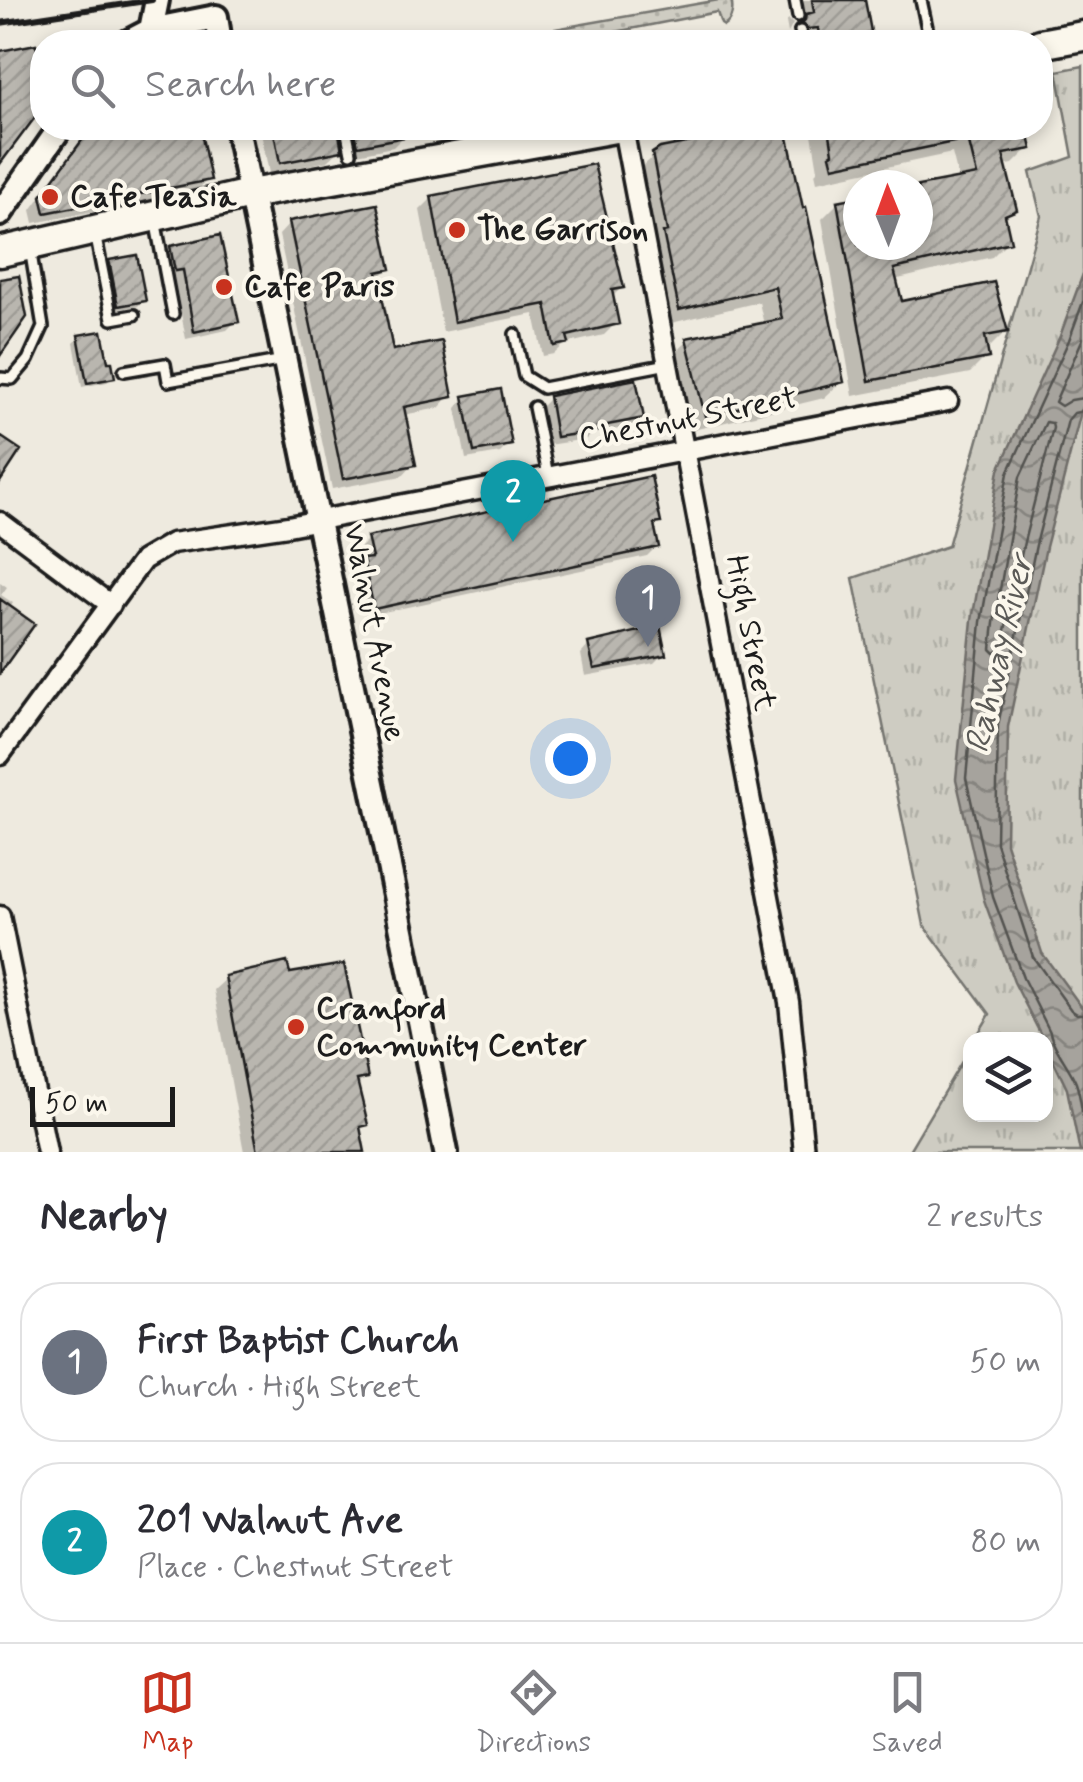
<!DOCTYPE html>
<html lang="en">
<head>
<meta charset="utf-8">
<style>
  :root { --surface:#fff; --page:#f2f2f3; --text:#2b2b33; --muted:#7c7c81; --line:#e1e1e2; --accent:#c8321e }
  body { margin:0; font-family:Mynerve,sans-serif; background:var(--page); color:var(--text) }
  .controls { position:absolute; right:30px; bottom:30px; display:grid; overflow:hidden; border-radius:20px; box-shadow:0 5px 15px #0003 }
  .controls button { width:90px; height:90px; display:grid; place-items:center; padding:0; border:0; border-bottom:2px solid var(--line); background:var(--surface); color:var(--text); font:50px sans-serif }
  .compass { position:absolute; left:843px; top:170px; width:90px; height:90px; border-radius:50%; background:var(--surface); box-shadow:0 5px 15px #0003; rotate:359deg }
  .scale { position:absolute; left:30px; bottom:25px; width:145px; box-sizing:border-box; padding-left:10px; border:5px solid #1c1c1c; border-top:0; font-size:28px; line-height:35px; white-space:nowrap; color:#1c1c1c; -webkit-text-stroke:8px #fbf7ec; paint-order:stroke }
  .you { position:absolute; left:570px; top:758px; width:35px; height:35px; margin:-25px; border:8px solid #fff; border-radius:50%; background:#1a73e8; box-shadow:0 0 0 15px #1a73e833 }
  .badge { display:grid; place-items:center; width:65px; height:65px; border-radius:50%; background:var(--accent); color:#fff; font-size:32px; font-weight:700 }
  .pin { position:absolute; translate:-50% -82px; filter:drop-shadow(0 2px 5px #0008) }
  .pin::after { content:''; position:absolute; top:52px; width:35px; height:30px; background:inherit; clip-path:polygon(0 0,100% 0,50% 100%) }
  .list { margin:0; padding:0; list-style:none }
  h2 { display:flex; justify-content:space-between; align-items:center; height:130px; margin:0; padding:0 40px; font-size:42px }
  h2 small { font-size:32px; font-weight:400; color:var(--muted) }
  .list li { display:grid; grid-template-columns:65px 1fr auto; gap:30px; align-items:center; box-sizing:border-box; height:160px; margin:0 20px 20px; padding:0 20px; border:2px solid var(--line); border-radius:40px }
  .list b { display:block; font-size:38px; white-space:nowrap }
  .list p { margin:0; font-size:32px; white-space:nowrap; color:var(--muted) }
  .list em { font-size:32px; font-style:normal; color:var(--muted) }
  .icon { flex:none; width:55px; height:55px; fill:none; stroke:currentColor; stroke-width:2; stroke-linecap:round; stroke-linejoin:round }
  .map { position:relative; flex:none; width:1083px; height:1152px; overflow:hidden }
  .search { position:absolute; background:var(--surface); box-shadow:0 5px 15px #0003; left:30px; right:30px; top:30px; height:110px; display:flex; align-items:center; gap:25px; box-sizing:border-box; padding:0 35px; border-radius:40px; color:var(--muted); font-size:38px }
  .sheet { height:490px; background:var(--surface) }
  nav { display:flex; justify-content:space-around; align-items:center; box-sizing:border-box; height:140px; border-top:2px solid var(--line); background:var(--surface); font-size:28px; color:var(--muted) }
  nav a { display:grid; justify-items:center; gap:5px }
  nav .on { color:var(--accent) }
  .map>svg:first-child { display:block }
</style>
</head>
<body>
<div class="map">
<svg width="1083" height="1152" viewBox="0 0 1083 1152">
  <defs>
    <pattern id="grass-dots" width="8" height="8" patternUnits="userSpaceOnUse" patternTransform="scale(2.5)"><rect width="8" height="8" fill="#ceccc2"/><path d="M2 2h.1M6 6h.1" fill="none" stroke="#b0afa6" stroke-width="1.8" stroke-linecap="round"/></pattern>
    <pattern id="park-tufts" width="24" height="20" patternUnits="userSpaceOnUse" patternTransform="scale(2.5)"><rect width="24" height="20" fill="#ceccc2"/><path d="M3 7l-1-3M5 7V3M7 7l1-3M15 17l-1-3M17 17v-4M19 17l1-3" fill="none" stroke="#b0afa6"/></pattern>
    <pattern id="water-waves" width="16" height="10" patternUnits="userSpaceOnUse" patternTransform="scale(2.5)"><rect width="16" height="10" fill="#a6a39d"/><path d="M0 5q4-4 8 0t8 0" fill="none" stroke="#86847f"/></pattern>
    <pattern id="building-hatch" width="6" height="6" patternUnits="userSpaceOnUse" patternTransform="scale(2.5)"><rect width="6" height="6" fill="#b9b6af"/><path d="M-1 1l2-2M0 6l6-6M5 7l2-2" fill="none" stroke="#9e9c96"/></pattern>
  </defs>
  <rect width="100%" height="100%" fill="#eeeadf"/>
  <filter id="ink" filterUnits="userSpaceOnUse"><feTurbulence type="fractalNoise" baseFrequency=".01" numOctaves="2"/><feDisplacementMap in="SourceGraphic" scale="20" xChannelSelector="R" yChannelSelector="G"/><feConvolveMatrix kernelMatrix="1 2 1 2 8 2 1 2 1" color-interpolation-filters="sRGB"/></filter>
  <g filter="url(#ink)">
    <path fill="url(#grass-dots)" stroke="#75746f" stroke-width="2.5" d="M719,0H731C734,9 732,21 724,26L721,24L717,12L610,33L611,42H592L590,36L559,42H481Z"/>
    <path fill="url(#park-tufts)" stroke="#75746f" stroke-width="2.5" d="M1083,66V1152H908L970,1048V1114H1046V1040L975,1039L990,1014L924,925L853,578L948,546L1041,216L1030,172L1073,157L1057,71Z"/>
    <path fill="url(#water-waves)" stroke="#6f6d69" stroke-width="2.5" d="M1083,274V404L1046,547L1008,727L1006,843L1042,953L1083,1009V1152H1080L1067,1089L1046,1045V1040L1043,1039L1014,982L984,900L956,779L972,620L999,470L1060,336Z"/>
    <path fill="#0003" d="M803,0H862L871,42H811L810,34L799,36L795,33L799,25L806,17Z
      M789,20L793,24L788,33L786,22Z
      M315,36L317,42H283Z
      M91,128H110L115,131L114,128H198L208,179L197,191L34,223L31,210Z
      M260,128H403L404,136L393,147L347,156L342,134L336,132L340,150L328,161L269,173Z
      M776,128H783L841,382L824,398L689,431L671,357L688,341L764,325L759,302L663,325L636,172L661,150Z
      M818,128H1025L1029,148L1013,164L1003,166L1014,209L1004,220L1008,241L992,257L894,280L900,304L1005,332L989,348H984L986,357L970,373L853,396L822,219L838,203L858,199V245H918V188L959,181L952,153L817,182L815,173L818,170L812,134Z
      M432,198L622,287L611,298L616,323L604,335L565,344L554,354L543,356L534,314L443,332L420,210Z
      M290,223L388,269L376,280L391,353L450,396L439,408L403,415L413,464L402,476L332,489L279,235Z
      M171,248L236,321L227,330L186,339L174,277L167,278L162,257Z
      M110,262L143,300L138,306L113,310L104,268Z
      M79,338L106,365L112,377L107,382L82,387L74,343Z
      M550,398L641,417L633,426L592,434L586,439L548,445L541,407Z
      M464,399L509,444L500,453L466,459L456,408Z
      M658,522L652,528L656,547L647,556L365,616L356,571L363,563L360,548L369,539Z
      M0,582L7,587L1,595L13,603L9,609L0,667Z
      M589,645L663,654L654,663L585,676L581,654Z
      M288,976L365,1077L356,1087L365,1124L358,1131L363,1152H244L214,990L227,978Z"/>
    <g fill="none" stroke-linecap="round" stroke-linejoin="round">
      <path stroke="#535250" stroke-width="2.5" d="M1083,302L1069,340L1008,473L981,622L966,778L993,897L1023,978L1050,1032C1052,1047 1070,1067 1076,1083C1080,1094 1081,1106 1083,1117
        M1083,338L1055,402L1061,406L1071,400L1083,398
        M1083,411L1074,413L1068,420L1036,545L998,725L996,843L1033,957L1071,1010L1077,1014H1083
        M1046,422L1052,423L1053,428L1024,542L1001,649L995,653L991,649L994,623L1020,477Z"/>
    </g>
    <path fill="url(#building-hatch)" stroke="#1c1c1c" stroke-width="2.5" d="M812,0H865L873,42H820L818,28L808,29L802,23L805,20L806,14L814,12Z
      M36,44L42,75V108L0,164V51Z
      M91,128H200L211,180L45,213L41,196Z
      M273,128H338L342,151L280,163Z
      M354,128H415V135L358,146Z
      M763,128H786L803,208L806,207L844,382L705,416L686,338L782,319L775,287L679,310L663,232L667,231L652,153L660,148Z
      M829,128H1027L1032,149L1003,154L1017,210L1005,215L1011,242L894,269L902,301L994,282L1008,332L985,336L989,358L869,381L837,201L858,197V245H918V186L977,175L968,139L833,167L830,155L833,153Z
      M594,164L624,288L612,290L619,324L567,336L569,343L554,346L546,304L454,322L431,196Z
      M377,204L391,269L377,272L393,350L442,341L453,397L404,407L416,465L343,479L289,221Z
      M220,235L239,322L194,332L183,270L175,271L170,246Z
      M137,255L146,301L118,306L109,260Z
      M19,276L27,317L0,356V279Z
      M102,331L108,362H112L115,378L87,383L78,335Z
      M636,379L644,418L597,427L598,431L556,437L549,396Z
      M501,389L512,445L474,452L463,396Z
      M0,436L21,450L0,482Z
      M651,476L661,523L654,524L659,547L374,609L363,559L372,558L367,537Z
      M0,599L35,624L0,673Z
      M660,626L666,655L594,669L588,643Z
      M287,962L290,973L344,964L368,1078L357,1080L368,1125L360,1127L365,1152H258L225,976Z"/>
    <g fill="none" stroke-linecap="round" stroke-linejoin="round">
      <defs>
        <path id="service" d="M795,0L798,16
          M921,0L930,42
          M800,31L803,42
          M346,128L351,153
          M155,219L173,314
          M95,233L112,319L134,315
          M515,334L524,376L543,388L668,364
          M124,371L165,364L168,381L284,360
          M0,378L12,379L28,360L43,327L30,248
          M534,407L548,475"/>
        <path id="minor" d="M623,128L789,1002L804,1152
          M0,522L111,605
          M0,755L143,560L172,543L288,526L948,401
          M0,916L47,1152"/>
        <path id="tertiary" d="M216,17L220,42
          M151,30L157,0
          M128,42L151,30L216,17
          M237,128L395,895L446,1152
          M0,214L60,128"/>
        <path id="secondary" d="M1040,44L1083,36
          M0,252L250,194L615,128"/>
      </defs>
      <use href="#service" stroke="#1c1c1c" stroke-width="16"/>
      <use href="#minor" stroke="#1c1c1c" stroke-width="25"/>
      <use href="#tertiary" stroke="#1c1c1c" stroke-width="30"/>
      <use href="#secondary" stroke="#1c1c1c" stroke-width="35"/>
      <use href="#service" stroke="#fbf7ec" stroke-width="9"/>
      <use href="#minor" stroke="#fbf7ec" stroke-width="18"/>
      <use href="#tertiary" stroke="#fbf7ec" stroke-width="22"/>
      <use href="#secondary" stroke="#fbf7ec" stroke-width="28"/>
      <path stroke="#1c1c1c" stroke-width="6" d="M0,23L152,0"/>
    </g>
  </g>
  <g fill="#c8321e" stroke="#fbf7ec" stroke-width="4">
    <circle cx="50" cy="197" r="10"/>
    <circle cx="457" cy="230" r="10"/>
    <circle cx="224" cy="287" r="10"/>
    <circle cx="296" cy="1027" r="10"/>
  </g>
  <g text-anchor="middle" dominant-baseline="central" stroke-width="8" stroke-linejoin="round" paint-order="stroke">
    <g font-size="32" font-weight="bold" fill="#1c1c1c" stroke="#fbf7ec" text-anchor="start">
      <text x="70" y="197">Cafe Teasia</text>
      <text x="477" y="230">The Garrison</text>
      <text x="244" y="287">Cafe Paris</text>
      <text x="316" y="1009">Cranford<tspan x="316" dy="37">Community Center</tspan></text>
    </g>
    <g font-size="32" fill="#1c1c1c" stroke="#fbf7ec">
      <text transform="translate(688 419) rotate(-11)">Chestnut Street</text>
      <text transform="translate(374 633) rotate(79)">Walnut Avenue</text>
      <text transform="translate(750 633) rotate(79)">High Street</text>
    </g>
    <g font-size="35" font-style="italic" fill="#5a5956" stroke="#fbf7ec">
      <text transform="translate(1000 654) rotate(-77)">Rahway River</text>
    </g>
  </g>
</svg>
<div class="controls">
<button><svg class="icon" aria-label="layers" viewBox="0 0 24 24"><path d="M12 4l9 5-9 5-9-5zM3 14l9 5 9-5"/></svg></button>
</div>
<svg class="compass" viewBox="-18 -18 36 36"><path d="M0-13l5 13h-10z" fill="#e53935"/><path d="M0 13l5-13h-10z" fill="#7c7c81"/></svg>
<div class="scale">50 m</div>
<div class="you"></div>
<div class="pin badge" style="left:648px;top:647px;background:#6b7280">1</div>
<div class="pin badge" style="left:513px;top:542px;background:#0f9aa8">2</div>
<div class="search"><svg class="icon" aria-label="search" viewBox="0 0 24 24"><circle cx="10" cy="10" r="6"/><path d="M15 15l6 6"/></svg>Search here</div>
</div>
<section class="sheet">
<h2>Nearby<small>2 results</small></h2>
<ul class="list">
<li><span class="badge" style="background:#6b7280">1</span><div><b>First Baptist Church</b><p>Church · High Street</p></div><em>50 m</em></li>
<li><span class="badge" style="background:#0f9aa8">2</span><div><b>201 Walnut Ave</b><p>Place · Chestnut Street</p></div><em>80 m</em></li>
</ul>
</section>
<nav>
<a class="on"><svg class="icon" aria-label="map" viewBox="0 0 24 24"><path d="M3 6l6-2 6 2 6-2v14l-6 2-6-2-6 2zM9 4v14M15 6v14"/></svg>Map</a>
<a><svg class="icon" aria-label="directions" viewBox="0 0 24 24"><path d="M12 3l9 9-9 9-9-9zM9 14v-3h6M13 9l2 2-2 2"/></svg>Directions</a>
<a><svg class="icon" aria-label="saved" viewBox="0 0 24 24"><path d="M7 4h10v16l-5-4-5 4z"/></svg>Saved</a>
</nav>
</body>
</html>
